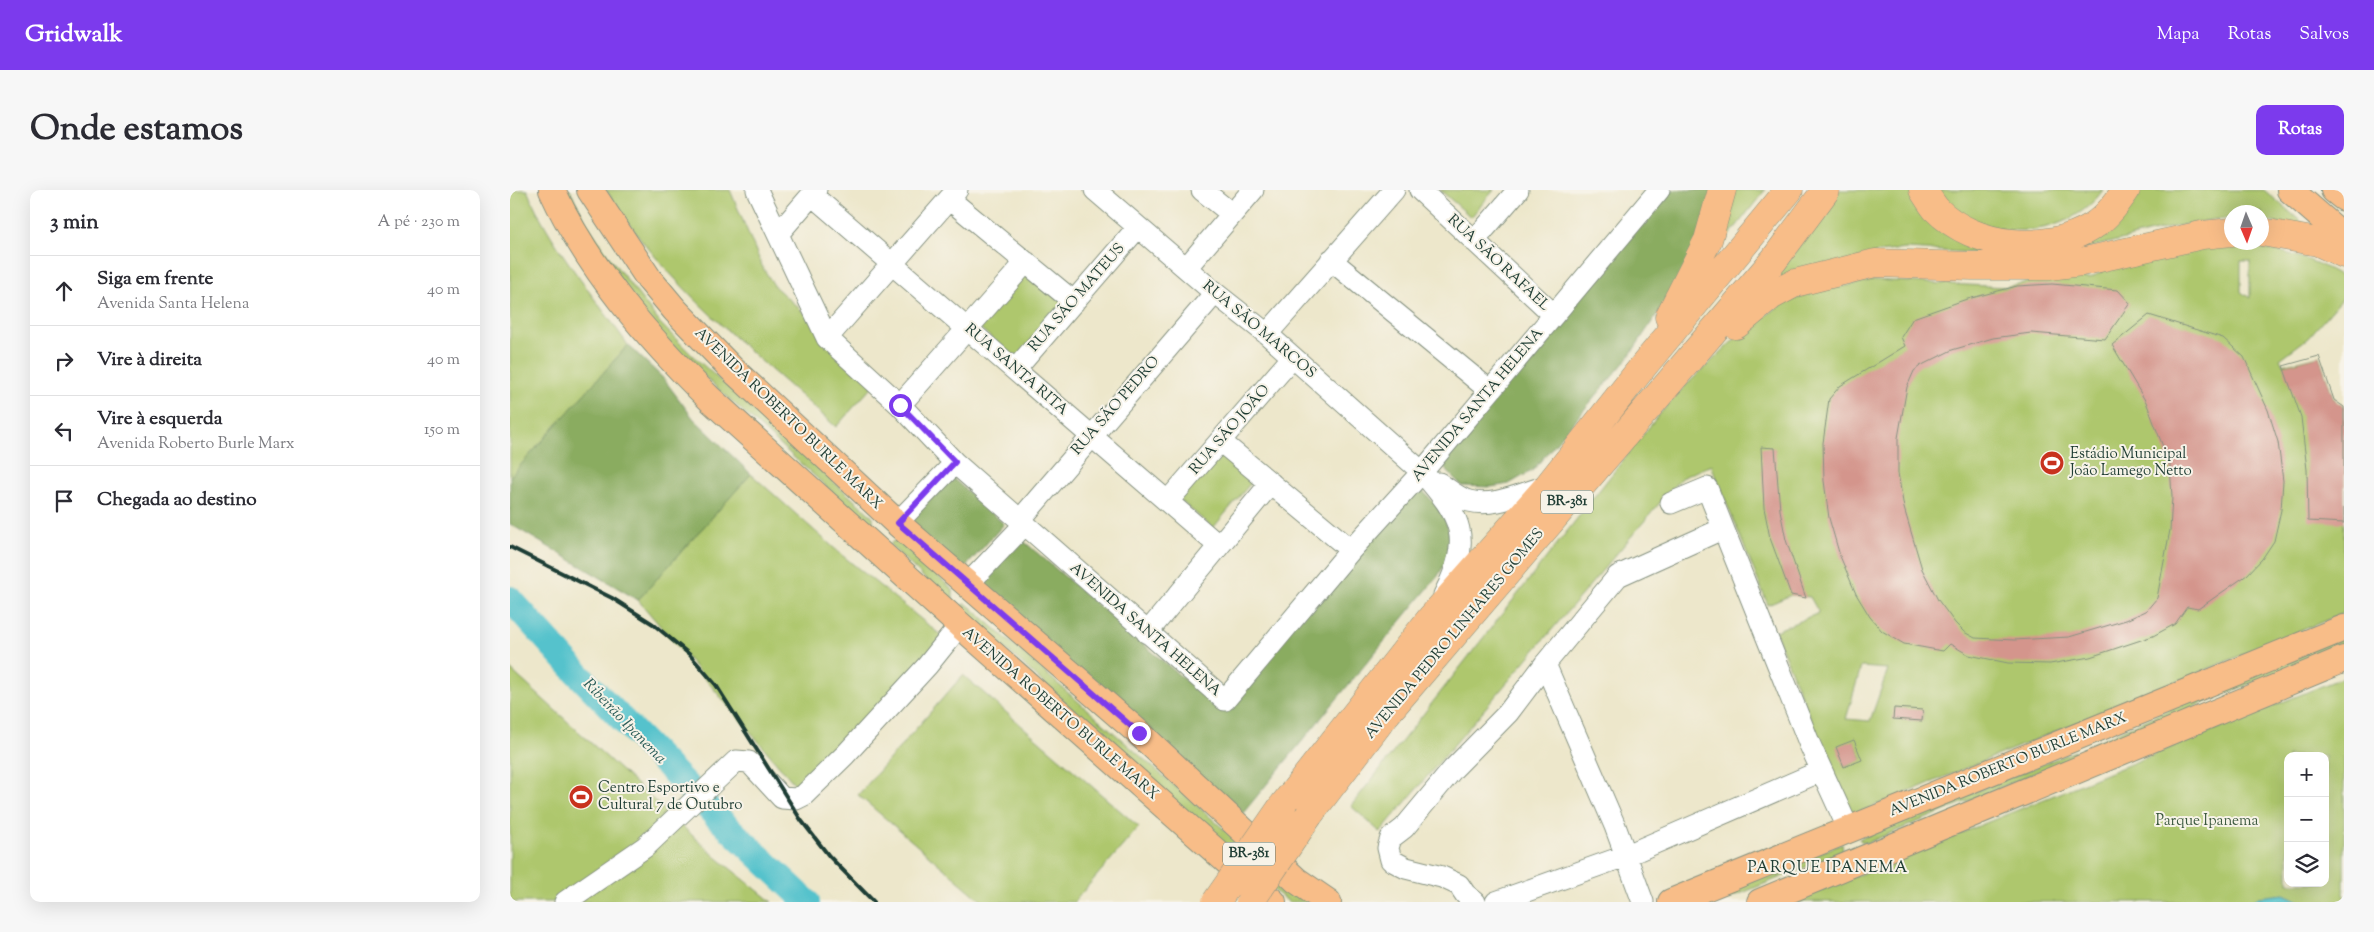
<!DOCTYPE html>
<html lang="pt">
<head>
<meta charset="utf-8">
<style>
  :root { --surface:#fff; --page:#f7f7f7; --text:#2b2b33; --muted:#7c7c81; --line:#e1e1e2; --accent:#7c3aed }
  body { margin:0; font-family:"Sorts Mill Goudy",serif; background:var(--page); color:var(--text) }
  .controls { position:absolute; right:15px; bottom:15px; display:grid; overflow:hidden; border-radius:10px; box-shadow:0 5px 20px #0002 }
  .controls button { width:45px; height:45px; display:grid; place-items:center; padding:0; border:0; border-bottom:1px solid var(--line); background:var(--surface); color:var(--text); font:25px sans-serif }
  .compass { position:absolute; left:1714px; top:15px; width:45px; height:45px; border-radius:50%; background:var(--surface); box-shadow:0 5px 20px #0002; rotate:178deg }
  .stop { position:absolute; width:15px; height:15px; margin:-11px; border:4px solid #7c3aed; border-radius:50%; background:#fff }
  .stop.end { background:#7c3aed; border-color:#fff; box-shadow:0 1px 5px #0008 }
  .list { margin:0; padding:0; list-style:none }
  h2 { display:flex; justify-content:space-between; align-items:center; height:65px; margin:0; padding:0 20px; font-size:21px }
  h2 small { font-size:16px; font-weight:400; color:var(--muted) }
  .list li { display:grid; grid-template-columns:32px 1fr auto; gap:15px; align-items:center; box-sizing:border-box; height:70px; padding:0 20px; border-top:1px solid var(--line) }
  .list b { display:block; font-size:19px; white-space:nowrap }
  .list p { margin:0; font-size:16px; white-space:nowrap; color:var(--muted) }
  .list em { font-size:16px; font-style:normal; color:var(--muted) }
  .icon { flex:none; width:28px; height:28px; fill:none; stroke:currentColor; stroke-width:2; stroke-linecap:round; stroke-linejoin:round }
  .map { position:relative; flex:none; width:1834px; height:712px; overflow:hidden; border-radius:10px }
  header { display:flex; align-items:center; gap:30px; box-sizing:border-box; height:70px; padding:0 25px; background:var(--accent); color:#fff }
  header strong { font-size:24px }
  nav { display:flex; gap:28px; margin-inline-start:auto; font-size:18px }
  .intro { display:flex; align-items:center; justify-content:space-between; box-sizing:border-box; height:120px; padding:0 30px }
  h1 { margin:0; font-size:35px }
  .button { padding:12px 22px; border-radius:10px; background:var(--accent); color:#fff; font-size:18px; font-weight:700 }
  main { display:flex; gap:30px; padding:0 30px }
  aside { flex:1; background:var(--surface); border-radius:10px; box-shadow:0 5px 20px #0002 }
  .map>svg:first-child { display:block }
</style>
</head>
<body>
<header>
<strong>Gridwalk</strong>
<nav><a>Mapa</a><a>Rotas</a><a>Salvos</a></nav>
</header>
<div class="intro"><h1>Onde estamos</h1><a class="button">Rotas</a></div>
<main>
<aside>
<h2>3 min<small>A pé · 230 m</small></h2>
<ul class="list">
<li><svg class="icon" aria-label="ahead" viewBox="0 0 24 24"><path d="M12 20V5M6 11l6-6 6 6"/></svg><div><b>Siga em frente</b><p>Avenida Santa Helena</p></div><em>40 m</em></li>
<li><svg class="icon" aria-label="right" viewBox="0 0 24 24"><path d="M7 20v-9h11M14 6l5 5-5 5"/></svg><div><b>Vire à direita</b></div><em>40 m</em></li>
<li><svg class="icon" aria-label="left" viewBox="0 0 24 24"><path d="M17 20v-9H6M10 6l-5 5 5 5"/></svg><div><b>Vire à esquerda</b><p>Avenida Roberto Burle Marx</p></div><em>150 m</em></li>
<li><svg class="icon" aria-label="arrive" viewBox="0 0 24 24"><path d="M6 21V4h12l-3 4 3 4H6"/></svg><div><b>Chegada ao destino</b></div></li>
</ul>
</aside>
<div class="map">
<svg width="1834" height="712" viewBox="0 0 1834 712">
  <rect width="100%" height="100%" fill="#f7f3e8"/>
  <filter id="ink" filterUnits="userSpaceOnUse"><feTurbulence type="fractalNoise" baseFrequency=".02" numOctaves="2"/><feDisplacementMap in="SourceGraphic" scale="10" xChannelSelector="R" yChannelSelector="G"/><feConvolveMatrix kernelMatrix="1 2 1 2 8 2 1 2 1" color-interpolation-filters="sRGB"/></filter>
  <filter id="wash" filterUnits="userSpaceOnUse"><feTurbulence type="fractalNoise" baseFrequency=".0096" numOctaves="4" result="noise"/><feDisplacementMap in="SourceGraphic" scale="20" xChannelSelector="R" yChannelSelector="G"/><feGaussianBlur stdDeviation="1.12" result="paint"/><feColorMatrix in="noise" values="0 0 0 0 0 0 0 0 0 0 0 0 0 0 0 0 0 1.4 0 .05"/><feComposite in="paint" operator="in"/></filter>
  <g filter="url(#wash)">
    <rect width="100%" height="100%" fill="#ede7cb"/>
    <path fill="#aec76d" stroke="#668250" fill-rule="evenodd" d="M0,0H17C41,56 83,105 118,155L0,287Z
      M48,0H60L78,35L100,68L150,133L182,165L363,327V336L361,337L143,140Z
      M96,0H220L253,78L265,97L369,189L326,237C245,164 154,94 96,0Z
      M930,0H984L961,27Z
      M1222,0H1255L1200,70Z
      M1329,0H1402L1489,64L1396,59L1369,62L1258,99Z
      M1427,0H1593C1556,53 1464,55 1427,0Z
      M1621,0H1754L1808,46L1752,29V22H1722L1721,28C1665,32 1612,52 1557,62Z
      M1719,54C1759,58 1800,65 1834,88V107L1798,148L1770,169L1773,175L1809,166L1824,210L1834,217V423L1347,623L1337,620L1265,441L1309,423L1300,407L1281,405L1258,415L1201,275L1171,288L870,642L841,616L1147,227L1171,200L1229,145L1271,115L1297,104L1364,90L1494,97L1542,87L1580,88L1599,78L1686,58ZM1731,71H1740V108L1731,102ZM1351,477L1378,479L1360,531L1336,529ZM1385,518L1413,521L1412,531L1384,529ZM1343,550L1352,569L1335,577L1334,576Z
      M514,76L556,112L506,169L464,133Z
      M709,257L745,288L703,338L666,307Z
      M241,284L333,366L438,451L294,605L128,410Z
      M383,351H389L443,400V408L437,410L380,355Z
      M454,414L458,415L797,712H779L766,702L449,417Z
      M1834,442V455L1588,556L1581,554Z
      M0,479L206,667L262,712H2L0,709Z
      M453,485L629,637L564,712H473L348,605Z
      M1834,487V712H1282L1765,515ZM1778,566H1815V693H1778Z
      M1565,561L1563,567L1357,653L1352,652L1349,649Z
      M1332,654L1333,660L1330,663L1210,712H1180Z"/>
    <path fill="#8aac60" stroke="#54744a" d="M1156,0H1205L1183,70L1118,168L1023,280L999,294L981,297L952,296L925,269Z
      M118,155L153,188L183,228L241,284L128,410L0,334V287Z
      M438,284L494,334L452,381L396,331Z
      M900,290C934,318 953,344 928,386L729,628L464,396L510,348L711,521Z"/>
    <path fill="#54c2cc" stroke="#3a8080" d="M1774,704L1792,712H1740L1748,707Z"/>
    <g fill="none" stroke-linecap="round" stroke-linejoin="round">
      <path stroke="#54c2cc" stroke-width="26" d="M0,409L67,483L205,625L297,712"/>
    </g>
    <g id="blocks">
      <path fill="#d4958c" d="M1542,94L1608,100L1620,113L1595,149L1521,143L1483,148L1442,160L1410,176L1404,181L1397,197L1388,248V283L1394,318L1412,379L1428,410L1445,433L1454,442L1465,448L1504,450L1559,447L1616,430L1636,421L1647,408L1660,340L1662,307L1660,275L1636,212L1602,155L1639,125L1713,148L1734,167L1758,220L1768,252L1773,291L1771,320L1764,351L1752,369L1737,385L1688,419L1677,417L1665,434L1643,446L1580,467L1540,474L1498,473L1459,465L1440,454L1433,461L1394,454L1372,441L1360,427L1346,404L1330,366L1319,328L1314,291L1313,253L1319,209L1330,196L1395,156L1391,147L1403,128L1454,110L1507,96Z
        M1809,166L1824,210L1834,217V333L1798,331L1797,280L1791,227L1773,176Z
        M1251,257L1265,258L1270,320L1276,350L1296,408L1281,405L1260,348L1254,318Z
        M1384,518L1413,520L1412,531L1383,529Z
        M1344,550L1352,570L1334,577L1326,557Z"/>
    </g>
  </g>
  <g filter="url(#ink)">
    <use href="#blocks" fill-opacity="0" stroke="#869280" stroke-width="1"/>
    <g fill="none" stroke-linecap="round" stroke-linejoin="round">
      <defs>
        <path id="minor" d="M247,0L317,148L390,215L445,273L715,510L841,360L912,282L1149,0
          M585,0L705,103L757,144L912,282C952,328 963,347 934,405
          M692,0L722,24
          M910,0L1044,125
          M302,5L709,356
          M439,9L564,112
          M268,44L306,0
          M964,51L1008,0
          M821,70L979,200
          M676,78L743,0
          M757,144L884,0
          M317,148L447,0
          M505,180L628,37
          M390,215L516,72
          M710,251L841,360
          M929,293C938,299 948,308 959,311C985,318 1013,302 1038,296
          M658,311L782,168
          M1161,313L1197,298L1300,555L1339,640
          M510,330L705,103
          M387,333L445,273
          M457,395L515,334
          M637,443L761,293
          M1035,474L1105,636L1133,712
          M55,712L135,657L226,571L239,572L272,608L286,609L294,605L335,565L417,476L450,435
          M965,712L955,704L949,695L932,687L896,678L881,670L878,658L881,648L894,638L943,579L998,523L1035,474L1108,386L1212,339
          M986,712L1115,666L1311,581"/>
        <path id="major" d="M42,0C78,79 139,149 200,209L450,435L763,712
          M80,0L139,89L165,120L222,179L387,333L629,543L786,690L818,712
          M1780,0L1834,47
          M1824,0L1834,8
          M1161,712L1834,438
          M1250,712L1834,469"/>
        <path id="highway" d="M1413,0C1417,6 1421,13 1426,19C1464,58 1537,65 1583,36C1597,27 1607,13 1616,0
          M1752,42L1808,52L1834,64
          M1159,127L1198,50L1212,0
          M1226,135L1261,106L1285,93L1365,73L1462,76H1539L1571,72L1692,45L1722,42
          M772,617L922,427L1038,296L1135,174L1279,0
          M799,625L876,524L1264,70L1316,0"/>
      </defs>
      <use href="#minor" stroke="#869280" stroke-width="23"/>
      <use href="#major" stroke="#869280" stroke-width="28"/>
      <use href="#highway" stroke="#869280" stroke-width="29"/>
      <use href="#minor" stroke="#fff" stroke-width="21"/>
      <use href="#major" stroke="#f8bd88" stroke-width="26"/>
      <use href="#highway" stroke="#f8bd88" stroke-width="28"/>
      <path stroke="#1f3d34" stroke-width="4" d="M0,357L102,408L143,434L179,464L206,495L291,630L319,666L364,712"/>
      <defs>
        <path id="highway-bridge" d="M706,712L772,617
          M740,712L799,625"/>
      </defs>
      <use href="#highway-bridge" stroke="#869280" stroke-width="29" stroke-linecap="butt"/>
      <use href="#highway-bridge" stroke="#f8bd88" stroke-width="28"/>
    </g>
  </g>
  <g fill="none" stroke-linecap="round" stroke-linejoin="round" filter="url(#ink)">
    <path stroke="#7c3aed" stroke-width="6" d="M390,215L445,272L388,333L629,543"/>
  </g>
  <defs>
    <symbol id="stadium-disc" viewBox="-11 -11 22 22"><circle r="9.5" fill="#c8321e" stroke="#f7f3e8"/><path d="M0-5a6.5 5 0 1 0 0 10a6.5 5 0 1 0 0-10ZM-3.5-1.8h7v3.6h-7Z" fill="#fff"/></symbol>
  </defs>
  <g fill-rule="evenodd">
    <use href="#stadium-disc" x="1528" y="259" width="28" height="28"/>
    <use href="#stadium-disc" x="57" y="593" width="28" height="28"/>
  </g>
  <g text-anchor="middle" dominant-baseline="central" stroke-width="4" stroke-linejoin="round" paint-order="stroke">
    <g fill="#f7f3e8" stroke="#60746a" stroke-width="1">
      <rect x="1031" y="300.5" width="52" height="23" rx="4"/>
      <rect x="713" y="652.5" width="52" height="23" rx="4"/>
    </g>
    <g font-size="14" font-weight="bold" fill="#1f3d34">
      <text x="1057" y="312">BR-381</text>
      <text x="739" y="664">BR-381</text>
    </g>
    <g font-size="15" fill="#1f3d34" stroke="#f7f3e8">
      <text transform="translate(988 73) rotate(43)">RUA SÃO RAFAEL</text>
      <text transform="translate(567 108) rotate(-49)">RUA SÃO MATEUS</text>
      <text transform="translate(749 140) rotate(40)">RUA SÃO MARCOS</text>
      <text transform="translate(506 180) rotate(41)">RUA SANTA RITA</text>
      <text transform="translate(968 215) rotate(-50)">AVENIDA SANTA HELENA</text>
      <text transform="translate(606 216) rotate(-49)">RUA SÃO PEDRO</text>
      <text transform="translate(278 229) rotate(44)">AVENIDA ROBERTO BURLE MARX</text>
      <text transform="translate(720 240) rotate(-49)">RUA SÃO JOÃO</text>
      <text transform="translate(635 440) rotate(41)">AVENIDA SANTA HELENA</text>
      <text transform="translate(945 444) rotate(-50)">AVENIDA PEDRO LINHARES GOMES</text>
      <text transform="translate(550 524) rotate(41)">AVENIDA ROBERTO BURLE MARX</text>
      <text transform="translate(1498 575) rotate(-22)">AVENIDA ROBERTO BURLE MARX</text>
    </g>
    <g font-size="15" fill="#1f3d34" stroke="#f7f3e8" text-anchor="start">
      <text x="1560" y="264">Estádio Municipal<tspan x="1560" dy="17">João Lamego Netto</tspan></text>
      <text x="88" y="598">Centro Esportivo e<tspan x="88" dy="17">Cultural 7 de Outubro</tspan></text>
    </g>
    <g font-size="15" fill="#3c593f" stroke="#f7f3e8">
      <text x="1697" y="631">Parque Ipanema</text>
    </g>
    <g font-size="16" font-style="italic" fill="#2c5e5a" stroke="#f7f3e8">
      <text transform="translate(114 532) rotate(46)">Ribeirão Ipanema</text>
    </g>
    <g font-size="16" letter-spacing="1" fill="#1f3d34" stroke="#f7f3e8">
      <text x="1318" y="678">PARQUE IPANEMA</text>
    </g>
  </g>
</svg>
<div class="controls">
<button>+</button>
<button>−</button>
<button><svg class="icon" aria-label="layers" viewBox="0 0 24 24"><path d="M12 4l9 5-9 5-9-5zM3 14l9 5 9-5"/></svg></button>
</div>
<svg class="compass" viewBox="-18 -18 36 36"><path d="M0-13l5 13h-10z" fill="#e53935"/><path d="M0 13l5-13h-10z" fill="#7c7c81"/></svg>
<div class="stop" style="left:390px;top:215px"></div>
<div class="stop end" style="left:629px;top:543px"></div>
</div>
</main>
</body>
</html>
